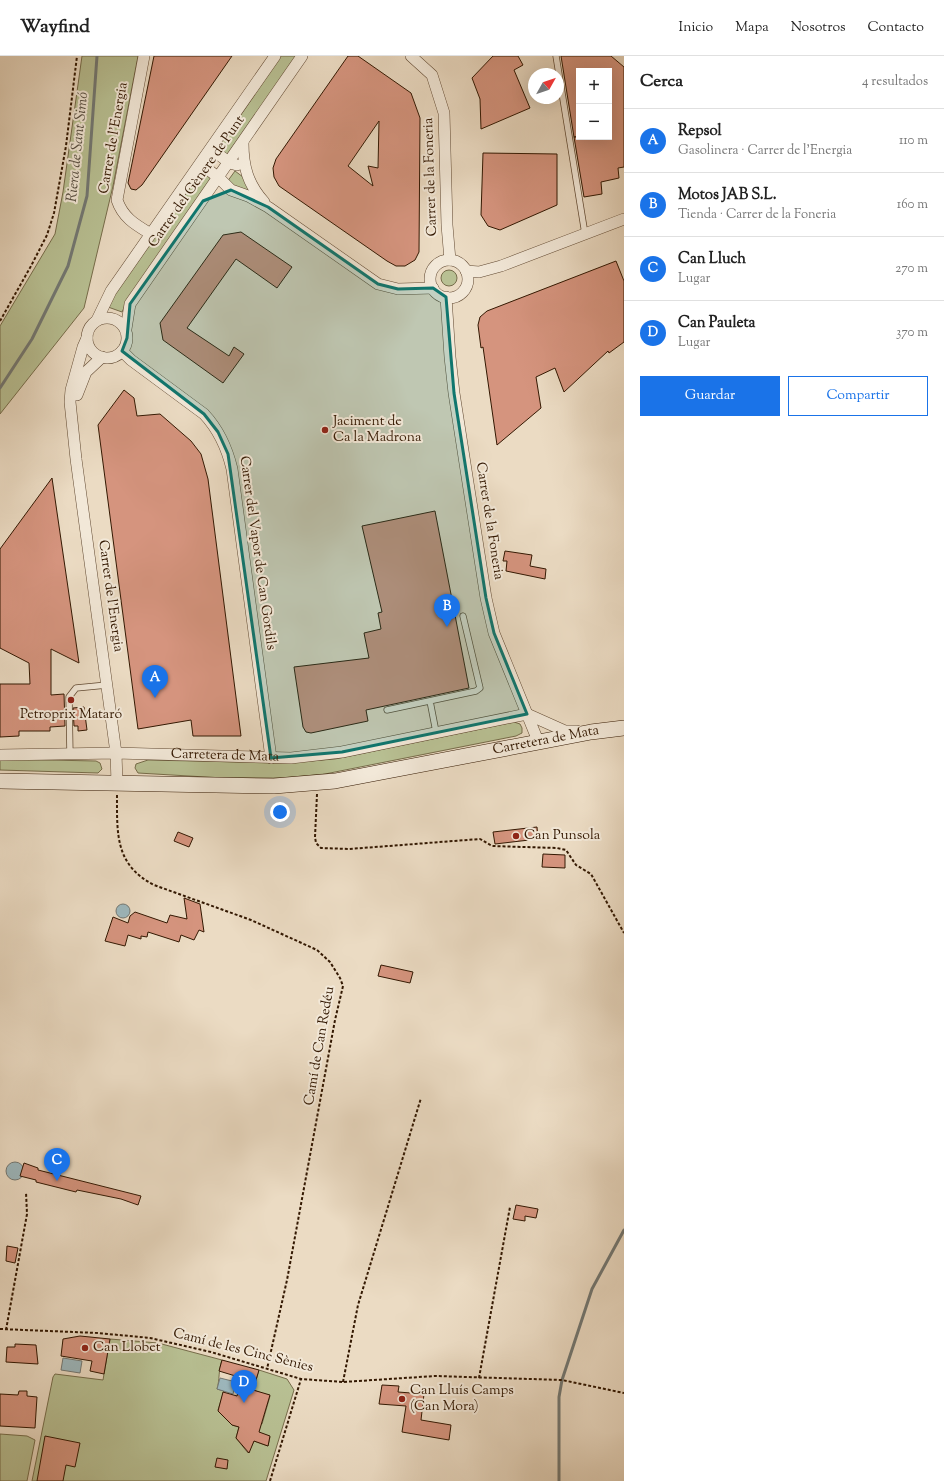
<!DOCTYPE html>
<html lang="es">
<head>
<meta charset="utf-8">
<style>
  :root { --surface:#fff; --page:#f6f6f6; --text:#222; --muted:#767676; --line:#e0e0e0; --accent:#1a73e8 }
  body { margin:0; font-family:"Sorts Mill Goudy",serif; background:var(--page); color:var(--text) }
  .controls { position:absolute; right:12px; top:12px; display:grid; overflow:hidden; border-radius:0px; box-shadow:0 4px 16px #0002 }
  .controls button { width:36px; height:36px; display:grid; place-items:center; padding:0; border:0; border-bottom:1px solid var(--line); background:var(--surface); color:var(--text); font:20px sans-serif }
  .compass { position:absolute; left:528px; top:12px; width:36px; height:36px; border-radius:50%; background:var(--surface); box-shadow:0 4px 16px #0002; rotate:50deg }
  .you { position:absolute; left:280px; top:756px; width:14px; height:14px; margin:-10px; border:3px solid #fff; border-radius:50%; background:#1a73e8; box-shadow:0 0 0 6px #1a73e833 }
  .badge { display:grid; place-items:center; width:26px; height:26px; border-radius:50%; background:var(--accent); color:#fff; font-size:13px; font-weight:700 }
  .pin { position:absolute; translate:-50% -33px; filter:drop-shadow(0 1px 2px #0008) }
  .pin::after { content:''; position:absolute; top:21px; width:14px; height:12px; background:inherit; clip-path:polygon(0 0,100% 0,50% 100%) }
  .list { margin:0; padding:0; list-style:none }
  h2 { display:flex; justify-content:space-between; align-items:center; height:52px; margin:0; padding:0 16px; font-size:17px }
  h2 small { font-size:13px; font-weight:400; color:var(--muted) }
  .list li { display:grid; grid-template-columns:26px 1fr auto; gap:12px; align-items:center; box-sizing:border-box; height:64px; padding:0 16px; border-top:1px solid var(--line) }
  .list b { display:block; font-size:15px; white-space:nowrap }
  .list p { margin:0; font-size:13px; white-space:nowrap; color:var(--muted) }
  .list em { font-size:13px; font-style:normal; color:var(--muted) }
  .actions { display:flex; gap:8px; padding:12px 16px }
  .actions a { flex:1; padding:9px 0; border:1px solid var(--accent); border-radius:0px; text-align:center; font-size:14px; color:var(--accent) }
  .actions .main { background:var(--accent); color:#fff }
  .map { position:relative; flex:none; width:624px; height:1425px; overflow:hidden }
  header { display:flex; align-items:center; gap:24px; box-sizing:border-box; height:56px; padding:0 20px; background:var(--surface); border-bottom:1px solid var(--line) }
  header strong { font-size:19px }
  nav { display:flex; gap:22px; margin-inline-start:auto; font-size:14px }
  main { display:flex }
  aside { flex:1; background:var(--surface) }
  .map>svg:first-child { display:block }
</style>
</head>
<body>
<header>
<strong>Wayfind</strong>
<nav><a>Inicio</a><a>Mapa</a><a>Nosotros</a><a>Contacto</a></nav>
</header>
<main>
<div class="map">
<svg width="624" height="1425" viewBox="0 0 624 1425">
  <rect width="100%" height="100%" fill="#ebdbc3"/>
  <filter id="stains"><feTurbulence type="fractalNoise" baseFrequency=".005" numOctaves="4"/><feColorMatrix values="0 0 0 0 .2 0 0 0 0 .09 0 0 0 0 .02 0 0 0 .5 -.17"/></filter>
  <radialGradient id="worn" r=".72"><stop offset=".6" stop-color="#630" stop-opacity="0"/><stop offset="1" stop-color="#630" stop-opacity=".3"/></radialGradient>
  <path fill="#b8c093" stroke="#766c4a" d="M82,0H138L113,130L84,252L0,358V270L55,178L63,136Z
    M281,0H297L227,99L218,92Z
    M202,115L212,123L129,241L122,256L108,251L117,234Z
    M235,115L247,124L249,134H240L227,126Z
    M441 222a8 8 0 1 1 16 0a8 8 0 1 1-16 0Z
    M514,666L520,668L522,672V677L516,680L325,718L282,722H223L138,717L135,712L136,708L148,704L284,707L335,703Z
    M0,703L96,705L100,707L102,713L98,717L0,714Z
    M110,1283L158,1287L222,1304C218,1315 220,1323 217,1333L224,1335L218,1354L232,1369L239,1371L236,1382L248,1397L254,1385L268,1390L270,1381L250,1373L253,1365L262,1368L270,1340L253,1334L259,1314L287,1323L294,1334L266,1425H32L53,1321L55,1318L103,1324Z
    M0,1378L27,1380L35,1384L27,1425H0Z"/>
  <path fill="#9db8be" stroke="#737873" d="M116 855a7 7 0 1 1 14 0a7 7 0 1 1-14 0Z
    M6 1115a9 9 0 1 1 18 0a9 9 0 1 1-18 0Z
    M63,1302L82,1305L80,1317L61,1314Z
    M220,1322L236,1326L233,1338L217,1333Z"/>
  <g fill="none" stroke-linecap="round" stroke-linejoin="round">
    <path stroke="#737873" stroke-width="3" d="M0,332L32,283L68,210L87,140L97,0
      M559,1425V1341L562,1324L592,1233L624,1174"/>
  </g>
  <path fill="#d5947e" stroke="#331802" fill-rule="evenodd" d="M154,0H232L142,129L136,134L131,133L128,127Z
    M348,0H358L411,37L420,62L419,196L415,204L405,210H396L387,205L279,130L274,121L273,112L276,103ZM379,65L378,112L368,110L373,130L348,110Z
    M493,0H518L523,9L514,14L530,52L481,73L480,43L472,22Z
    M561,0H611L624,11V111L618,112L619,122L601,126L602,138L584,141L574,81H609V15H579V80L574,81Z
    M483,97L557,98V149L500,174L488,170L481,159Z
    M241,176L292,211L277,232L236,203L187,272L229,300L234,291L244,298L223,327L163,284L160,267L223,179Z
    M616,205L624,225V286L609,297L608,295L564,336L555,312L536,321L541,352L497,389L483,291L481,292L478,269L480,261L487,255Z
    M124,334L134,342L137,360L160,358L191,385L201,398L208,423L241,680H193L191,664L138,673L98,369Z
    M52,422L79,607L51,593V639L64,638L65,670L50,671V675H19V680L0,681V628H30L29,607L0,592V493Z
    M435,455L469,632L366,654L368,665L311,677L306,676L303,671L294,611L369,602L364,577L381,573L378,557L382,556L362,470Z
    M505,495L532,499L530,510L546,513L545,523L506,515L507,505H503Z
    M84,651L87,674L78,675V670H74L73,652Z
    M537,771L538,783L495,788L493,776Z
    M178,776L193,782L189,791L174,785Z
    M543,798L565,799V812L542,811Z
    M184,842L200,848L204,876L199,874L194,884L181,879L179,886L148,876L147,881L141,880V883L128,879L125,890L105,885L113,861L128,867L130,860L135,856L167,867L170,859L187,863Z
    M381,909L413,916L410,927L378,920Z
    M24,1107L38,1112V1114L141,1140L138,1149L121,1143L77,1134L76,1136L36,1126V1124L20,1120Z
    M516,1149L538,1153L536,1162L525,1160V1165L513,1163Z
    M7,1190L18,1192L15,1207L6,1205Z
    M80,1280L110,1283L104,1318L90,1315L92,1305L61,1300L63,1283Z
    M15,1288L36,1289L38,1308L6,1306L7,1291H15Z
    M222,1304L259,1314L253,1334L270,1339L259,1376L270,1380L268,1390L254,1385L249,1397L236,1382L239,1371L232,1369L218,1355L223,1336L237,1340L242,1322L219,1315Z
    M382,1329L399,1330L398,1336L424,1338L421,1364L451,1369L449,1384L402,1376L406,1350L379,1348Z
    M19,1335H27V1340L37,1341L35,1372L0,1370V1338L18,1339Z
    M45,1380L80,1387L75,1411L66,1409L63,1425H37Z
    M217,1402L228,1404L227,1413L215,1411Z"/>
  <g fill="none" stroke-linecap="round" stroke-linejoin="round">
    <defs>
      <path id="lane" d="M556,0L585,178
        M430,645L436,676
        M387,654L476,635L480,632L463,560
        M70,699L69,641L76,632L107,629"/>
      <g id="street">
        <path d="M144,0L117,144C123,162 136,169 151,178"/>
        <path d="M411,0L432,19L444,57L447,169L450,204"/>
        <path d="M243,87C243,111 248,128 264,146"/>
        <path d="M211,93L230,107L237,109"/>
        <path d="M201,108L219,122L231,134L248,140L268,151L378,228L398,233L433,232"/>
        <circle cx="449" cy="223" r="19"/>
        <path d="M466,215L479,216L501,210L624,163"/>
        <path d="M446,241L450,301L454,337L486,542L494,577L538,685"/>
        <circle cx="107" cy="282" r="20"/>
        <path d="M97,264L111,235L275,0"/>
        <path d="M126,273L130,248L302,0"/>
        <path d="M87,282L83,291L71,334L70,346L76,403L116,697L117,727"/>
        <path d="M122,295L131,304L204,358C219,374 227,392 232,413L271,702"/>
        <path d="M77,339L86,316L102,301"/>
        <path id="s1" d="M0,699L116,697L291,702L342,696L527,658L565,675H577"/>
      </g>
      <g id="secondary">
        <path id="s2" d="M0,725L274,730L335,725L591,676L624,672"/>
      </g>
    </defs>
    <use href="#lane" stroke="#614932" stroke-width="7"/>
    <use href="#street" stroke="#614932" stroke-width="12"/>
    <use href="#secondary" stroke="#331802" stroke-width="16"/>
    <path stroke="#331802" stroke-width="2" stroke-dasharray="3 2" stroke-linecap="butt" d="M0,265L31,210L47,179L54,157L66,90L77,0
      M317,738L315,781L316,787L321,792L349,793L480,783L492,790L557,792L566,794L576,809L591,818L624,877
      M117,739C117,778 115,809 154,829L251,864L317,894L330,906L340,922L343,930L335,964L287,1224L267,1313
      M0,1273L98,1277L150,1282L211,1296L301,1323L343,1326L435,1320L562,1324L624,1337
      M6,1274L27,1158L26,1136
      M479,1322L510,1151
      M343,1326L358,1249L421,1042
      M270,1425L301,1323"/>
    <use href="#lane" stroke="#f2e8d8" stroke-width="5.5"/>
    <use href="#street" stroke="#f2e8d8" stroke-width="11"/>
    <use href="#secondary" stroke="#f2e8d8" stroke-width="15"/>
  </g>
  <path fill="#0f766e" fill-opacity="0.2" stroke="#0f766e" stroke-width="3" stroke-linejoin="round" d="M231,134L268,151L378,228L398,233L433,232L446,241L454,337L486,542L494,577L527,658L342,696L271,702L228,398L218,376L204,358L122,295L127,282L130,248L203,145Z"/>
  <g fill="#8f2418" stroke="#f2e8d8" stroke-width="1.5">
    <circle cx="325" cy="374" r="4"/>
    <circle cx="71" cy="644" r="4"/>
    <circle cx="516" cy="780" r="4"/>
    <circle cx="85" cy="1292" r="4"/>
    <circle cx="402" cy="1343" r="4"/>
  </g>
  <g text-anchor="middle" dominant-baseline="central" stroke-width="4" stroke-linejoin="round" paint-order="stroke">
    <g font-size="14" fill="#331802" stroke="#f2e8d8">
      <text transform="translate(114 82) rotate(-80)">Carrer de l'Energia</text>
      <text transform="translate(431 121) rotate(-92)">Carrer de la Foneria</text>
      <text transform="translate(197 126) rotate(-55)">Carrer del Gènere de Punt</text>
      <text transform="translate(489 465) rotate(81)">Carrer de la Foneria</text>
      <text transform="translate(257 497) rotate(82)">Carrer del Vapor de Can Gordils</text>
      <text transform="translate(110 540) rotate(82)">Carrer de l'Energia</text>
      <text stroke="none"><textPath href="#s2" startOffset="550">Carretera de Mata</textPath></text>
      <text stroke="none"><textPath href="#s1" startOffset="225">Carretera de Mata</textPath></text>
      <text transform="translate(320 990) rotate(-80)">Camí de Can Redéu</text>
      <text transform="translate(243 1295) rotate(14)">Camí de les Cinc Sènies</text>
    </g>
    <g font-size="14" fill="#331802" stroke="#f2e8d8" text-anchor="start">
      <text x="333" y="366">Jaciment de<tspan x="333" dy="16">Ca la Madrona</tspan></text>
      <text x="71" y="659" text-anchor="middle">Petroprix Mataró</text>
      <text x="524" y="780">Can Punsola</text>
      <text x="93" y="1292">Can Llobet</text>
      <text x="410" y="1335">Can Lluís Camps<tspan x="410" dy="16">(Can Mora)</tspan></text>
    </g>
    <g font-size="15" font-style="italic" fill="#585044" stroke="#f2e8d8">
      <text transform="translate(78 91) rotate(-84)">Riera de Sant Simó</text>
    </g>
  </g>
  <rect width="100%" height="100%" filter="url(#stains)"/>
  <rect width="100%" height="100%" fill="url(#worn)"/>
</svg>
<div class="controls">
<button>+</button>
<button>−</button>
</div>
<svg class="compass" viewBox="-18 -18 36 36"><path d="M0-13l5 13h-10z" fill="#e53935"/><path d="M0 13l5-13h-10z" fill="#767676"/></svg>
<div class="you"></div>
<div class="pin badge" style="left:155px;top:642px">A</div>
<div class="pin badge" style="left:447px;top:571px">B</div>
<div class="pin badge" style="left:57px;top:1125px">C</div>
<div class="pin badge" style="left:244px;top:1347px">D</div>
</div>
<aside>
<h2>Cerca<small>4 resultados</small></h2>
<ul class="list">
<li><span class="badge">A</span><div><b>Repsol</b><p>Gasolinera · Carrer de l'Energia</p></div><em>110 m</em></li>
<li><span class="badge">B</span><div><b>Motos JAB S.L.</b><p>Tienda · Carrer de la Foneria</p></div><em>160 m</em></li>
<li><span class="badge">C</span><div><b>Can Lluch</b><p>Lugar</p></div><em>270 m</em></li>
<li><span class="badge">D</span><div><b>Can Pauleta</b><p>Lugar</p></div><em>370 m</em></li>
</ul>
<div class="actions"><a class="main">Guardar</a><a>Compartir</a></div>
</aside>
</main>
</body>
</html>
